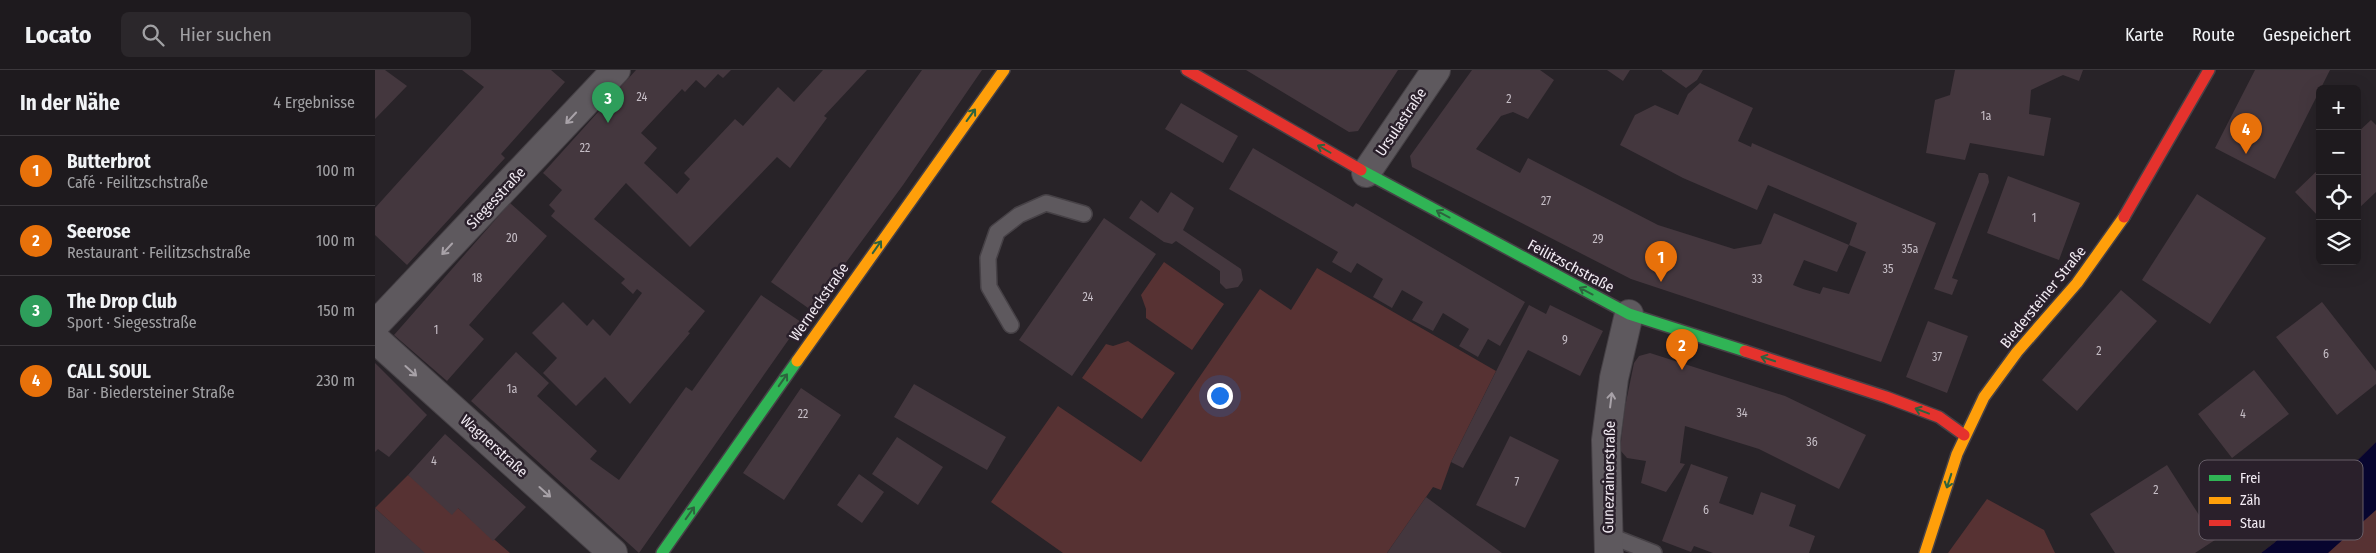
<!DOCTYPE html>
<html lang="de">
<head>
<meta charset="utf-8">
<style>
  :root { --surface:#1e1a1e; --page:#2b272b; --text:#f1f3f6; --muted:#a1a1a4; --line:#3c383c; --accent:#d93025 }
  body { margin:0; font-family:"Fira Sans Condensed",sans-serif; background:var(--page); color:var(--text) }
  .controls { position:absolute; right:15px; top:15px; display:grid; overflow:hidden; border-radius:8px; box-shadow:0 5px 20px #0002 }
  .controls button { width:45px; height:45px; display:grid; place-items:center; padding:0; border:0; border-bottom:1px solid var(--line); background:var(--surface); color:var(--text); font:25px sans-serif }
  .you { position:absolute; left:844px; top:325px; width:18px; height:18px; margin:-12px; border:4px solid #fff; border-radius:50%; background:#1a73e8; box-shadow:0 0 0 8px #1a73e833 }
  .badge { display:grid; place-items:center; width:32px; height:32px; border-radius:50%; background:var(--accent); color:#fff; font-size:16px; font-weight:700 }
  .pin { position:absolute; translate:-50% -41px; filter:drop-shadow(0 1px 2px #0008) }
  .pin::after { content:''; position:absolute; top:26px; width:18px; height:15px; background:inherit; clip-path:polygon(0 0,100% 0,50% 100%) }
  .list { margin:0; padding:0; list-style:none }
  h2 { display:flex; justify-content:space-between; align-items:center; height:65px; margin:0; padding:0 20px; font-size:21px }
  h2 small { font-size:16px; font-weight:400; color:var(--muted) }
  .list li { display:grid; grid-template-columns:32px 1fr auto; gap:15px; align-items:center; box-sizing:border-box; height:70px; padding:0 20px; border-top:1px solid var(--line) }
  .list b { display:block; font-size:19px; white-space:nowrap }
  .list p { margin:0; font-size:16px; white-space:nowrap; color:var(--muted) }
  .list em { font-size:16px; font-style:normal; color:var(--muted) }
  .icon { flex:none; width:28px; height:28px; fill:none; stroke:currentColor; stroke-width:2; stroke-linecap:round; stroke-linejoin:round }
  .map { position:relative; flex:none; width:2001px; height:483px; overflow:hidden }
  header { display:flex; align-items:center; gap:30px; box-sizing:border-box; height:70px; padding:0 25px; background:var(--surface); border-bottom:1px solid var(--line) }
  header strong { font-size:24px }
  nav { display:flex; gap:28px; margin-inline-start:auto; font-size:18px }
  .search { width:350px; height:45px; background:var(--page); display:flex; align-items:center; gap:12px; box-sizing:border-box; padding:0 18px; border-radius:8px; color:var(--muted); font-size:19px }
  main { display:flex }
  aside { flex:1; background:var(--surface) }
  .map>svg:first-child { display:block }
</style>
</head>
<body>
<header>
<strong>Locato</strong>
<div class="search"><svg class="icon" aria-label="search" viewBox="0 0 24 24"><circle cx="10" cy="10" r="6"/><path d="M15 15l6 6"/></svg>Hier suchen</div>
<nav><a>Karte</a><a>Route</a><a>Gespeichert</a></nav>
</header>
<main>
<aside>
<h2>In der Nähe<small>4 Ergebnisse</small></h2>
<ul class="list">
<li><span class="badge" style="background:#e8710a">1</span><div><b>Butterbrot</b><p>Café · Feilitzschstraße</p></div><em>100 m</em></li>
<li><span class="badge" style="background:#e8710a">2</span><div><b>Seerose</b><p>Restaurant · Feilitzschstraße</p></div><em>100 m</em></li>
<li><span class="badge" style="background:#2e9e5b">3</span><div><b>The Drop Club</b><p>Sport · Siegesstraße</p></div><em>150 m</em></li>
<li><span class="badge" style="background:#e8710a">4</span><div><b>CALL SOUL</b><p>Bar · Biedersteiner Straße</p></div><em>230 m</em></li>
</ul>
</aside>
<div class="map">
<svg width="2001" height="483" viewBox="0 0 2001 483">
  <rect width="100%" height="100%" fill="#282328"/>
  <path fill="#573233" d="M789,192L849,234L817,280L771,248V239L766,225Z
    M942,198L1121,301L1076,392L1066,420L1058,417L1012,483H688L616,432L683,336L766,392L885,219L916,240Z
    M753,271L800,303L767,349L707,308L731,274L738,276Z
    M2001,372V483H1886L1899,473Z
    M33,405L83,438L135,483H49L0,438Z
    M1612,429L1669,460L1680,483H1573Z"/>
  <path fill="#07052f" d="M2001,372V440L1953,483H1886L1899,473Z"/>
  <path fill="#44373e" d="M0,0H10L32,16L0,49Z
    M87,0H176L190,12L126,84L130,88L32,195L0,165V138L109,17Z
    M261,0H356L348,8L343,4L330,18L321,10L310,22L307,19L266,63L282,78L269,93L302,124L315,109L309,103L360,49L368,56L403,17L419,32L448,0H492L449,46L452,48L415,98L402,87L315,177L251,113L219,149L330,241L313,262L315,263L255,334L230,307L201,336L168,303L182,288L157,263L188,232L212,256L218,249L235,266L267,223L262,219L258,224L246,213L250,209L176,146L180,141L174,135L187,120L168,103Z
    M547,0H607L528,115L436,240L396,212Z
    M871,0H1023L983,61L974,62Z
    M1097,0H1165L1179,10L1153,49L1138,42L1126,46L1101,79L1145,103L1153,88L1283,155L1359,179L1386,174L1399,143L1474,175L1462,202L1429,190L1418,215L1428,219L1445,224L1448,217L1474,224L1491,182L1474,175L1482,153L1393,115L1382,140L1308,108L1245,75L1260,45L1280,35L1303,45L1313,24L1325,13L1378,38L1363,71L1376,77L1377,73L1561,153L1506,292L1256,209L1037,97L1035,86Z
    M1232,0H1255L1248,11Z
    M1287,0H1328L1322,10L1311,18L1287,1Z
    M1580,0H1708L1704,11L1688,5L1656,20L1654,44L1676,48L1669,86L1595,73L1590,90L1551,83L1560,30L1575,25Z
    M1880,0H1955L1900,109L1840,78Z
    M806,33L863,66L848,93L790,59Z
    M1996,50L2001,55V122L1982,140V63Z
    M878,78L978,137L981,133L1150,232L1125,276L1113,269L1103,287L1084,276L1094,259L1068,243L1058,261L1037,250L1048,232L1027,220L1017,238L998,227L1008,209L982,193L976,203L957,192L963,182L854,119Z
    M1945,98V148L1920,122Z
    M1604,103H1610L1613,105L1614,112L1577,208L1583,210L1577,225L1559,219Z
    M1633,106L1705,133L1684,190L1612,163Z
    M796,122L819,138L808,160L866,199L868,210L863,217L851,219L845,213V201L801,171L797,174L789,172L754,148L766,130L783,143Z
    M1822,124L1891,168L1835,254L1767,210Z
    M135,133L172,166L94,255L109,269L72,311L19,265Z
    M729,148L781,184L697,306L644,270Z
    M1746,220L1782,251L1702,341L1667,310Z
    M386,225L426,252L264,483L96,331L141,282L174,313L162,326L222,381L215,389L244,410L311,317L317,321Z
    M1947,232L2001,301V314L1962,345L1901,267Z
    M1154,235L1171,244L1175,235L1228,261L1205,306L1153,280L1088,398L1076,392Z
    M1553,251L1593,266L1572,323L1531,307Z
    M1275,283L1410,326L1491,365L1464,419L1384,379L1310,356L1305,393L1310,394L1291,422L1266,413L1271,391L1252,388L1245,380L1250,337L1259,293L1264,286Z
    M0,293L52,345L14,387L3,379L0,382Z
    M1879,300L1914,344L1857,388L1823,344Z
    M539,314L631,367L612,400L519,347Z
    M426,318L466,345L409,430L368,403Z
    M70,364L151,437L118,471L83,438L77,445L33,405Z
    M1135,366L1184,390L1150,458L1101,435Z
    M522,367L568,397L543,435L497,404Z
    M1316,394L1353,407L1344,433L1378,445L1386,422L1421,435L1414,456L1440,466L1434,483H1338L1319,476L1316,482L1287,471Z
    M1792,395L1840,470L1820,483H1740L1715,444Z
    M484,404L509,422L487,453L462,435Z
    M1051,427L1127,483H1012Z
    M0,438L50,483H0Z"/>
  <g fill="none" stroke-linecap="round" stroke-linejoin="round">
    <defs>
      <path id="lane" d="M636,255L614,217L613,188L622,162L644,145L671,133L709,144
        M1233,465L1279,483"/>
      <path id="street" d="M991,103L1061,0
        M0,255L241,0
        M0,269L238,483
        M1234,483L1231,370L1239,308L1254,244"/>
      <path id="fast" d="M986,100L1254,244L1370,281
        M287,483L422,291"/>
      <path id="slow" d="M422,291L629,0
        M1550,483L1582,384L1609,327L1642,282L1702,213L1749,147"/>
      <path id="jam" d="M812,0L986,100
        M1749,147L1834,0
        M1370,281L1511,327L1564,347L1589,365"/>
    </defs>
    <use href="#lane" stroke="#464146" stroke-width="18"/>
    <use href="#street" stroke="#464146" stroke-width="30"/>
    <use href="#fast" stroke="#464146" stroke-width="14"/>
    <use href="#slow" stroke="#464146" stroke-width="14"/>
    <use href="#jam" stroke="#464146" stroke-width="14"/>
    <use href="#lane" stroke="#5e595e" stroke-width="15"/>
    <use href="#street" stroke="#5e595e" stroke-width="28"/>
    <use href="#fast" stroke="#30b455" stroke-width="11"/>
    <use href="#slow" stroke="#ff9f0a" stroke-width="11"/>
    <use href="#jam" stroke="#e5322d" stroke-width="11"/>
  </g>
  <defs><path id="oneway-shaft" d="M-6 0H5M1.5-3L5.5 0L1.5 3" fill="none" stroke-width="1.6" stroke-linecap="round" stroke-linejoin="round" transform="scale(1.25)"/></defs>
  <g stroke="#2d633e">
    <use href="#oneway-shaft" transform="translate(596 45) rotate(-54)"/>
    <use href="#oneway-shaft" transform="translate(949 79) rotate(-150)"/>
    <use href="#oneway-shaft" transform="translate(1068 144) rotate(-152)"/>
    <use href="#oneway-shaft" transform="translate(502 177) rotate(-55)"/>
    <use href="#oneway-shaft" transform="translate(1211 221) rotate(-152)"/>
    <use href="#oneway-shaft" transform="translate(1393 289) rotate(-162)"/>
    <use href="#oneway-shaft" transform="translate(408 310) rotate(-55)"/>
    <use href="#oneway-shaft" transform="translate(1547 341) rotate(-159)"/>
    <use href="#oneway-shaft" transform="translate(1574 411) rotate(108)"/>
    <use href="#oneway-shaft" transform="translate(315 443) rotate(-55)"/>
  </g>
  <g stroke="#a8a2a8">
    <use href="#oneway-shaft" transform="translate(196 48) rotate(133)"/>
    <use href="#oneway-shaft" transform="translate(72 179) rotate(133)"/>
    <use href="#oneway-shaft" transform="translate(36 301) rotate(42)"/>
    <use href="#oneway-shaft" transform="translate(1236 330) rotate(-83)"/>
    <use href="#oneway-shaft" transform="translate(170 422) rotate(42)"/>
  </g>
  <g text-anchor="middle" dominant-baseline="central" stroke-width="5" stroke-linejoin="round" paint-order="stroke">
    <g font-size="12" fill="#c6bec6">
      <text x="267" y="27">24</text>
      <text x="1134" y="29">2</text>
      <text x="1611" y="46">1a</text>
      <text x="210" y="78">22</text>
      <text x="1171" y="131">27</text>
      <text x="1659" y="148">1</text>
      <text x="137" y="168">20</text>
      <text x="1223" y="169">29</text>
      <text x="1535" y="179">35a</text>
      <text x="1513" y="199">35</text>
      <text x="102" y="208">18</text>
      <text x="1382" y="209">33</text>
      <text x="713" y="227">24</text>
      <text x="61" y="260">1</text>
      <text x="1190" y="270">9</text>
      <text x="1724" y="281">2</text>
      <text x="1951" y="284">6</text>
      <text x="1562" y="287">37</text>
      <text x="137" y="319">1a</text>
      <text x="1367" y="343">34</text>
      <text x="428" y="344">22</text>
      <text x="1868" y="344">4</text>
      <text x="1437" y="372">36</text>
      <text x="59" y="391">4</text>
      <text x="1142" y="412">7</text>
      <text x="1781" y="420">2</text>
      <text x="1331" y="440">6</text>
    </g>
    <g font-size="15" fill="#f2ebf3" stroke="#2a202b">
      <text transform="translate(1026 52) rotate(-56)">Ursulastraße</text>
      <text transform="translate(121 128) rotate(-47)">Siegesstraße</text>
      <text transform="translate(1196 196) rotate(28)">Feilitzschstraße</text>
      <text transform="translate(1668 227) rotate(-51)">Biedersteiner Straße</text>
      <text transform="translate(444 232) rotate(-55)">Werneckstraße</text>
      <text transform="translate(119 376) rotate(42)">Wagnerstraße</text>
      <text transform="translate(1234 407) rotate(-89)">Gunezrainerstraße</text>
    </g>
  </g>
  <rect x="1824" y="390" width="164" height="80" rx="8" fill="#2a202b" stroke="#665d67" stroke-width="1"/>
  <rect x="1834" y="405" width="22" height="6" fill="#30b455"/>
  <rect x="1834" y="427" width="22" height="7" fill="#ff9f0a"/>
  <rect x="1834" y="450" width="22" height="6" fill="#e5322d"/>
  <g font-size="14" fill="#f2ebf3">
    <text x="1865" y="413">Frei</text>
    <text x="1865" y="435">Zäh</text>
    <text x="1865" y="458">Stau</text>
  </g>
</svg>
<div class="controls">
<button>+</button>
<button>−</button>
<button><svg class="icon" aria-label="locate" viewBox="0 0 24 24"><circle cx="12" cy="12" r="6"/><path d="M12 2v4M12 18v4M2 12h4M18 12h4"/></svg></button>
<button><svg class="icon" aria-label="layers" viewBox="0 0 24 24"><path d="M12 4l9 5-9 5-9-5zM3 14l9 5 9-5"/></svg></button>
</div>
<div class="you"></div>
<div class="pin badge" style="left:1286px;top:212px;background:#e8710a">1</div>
<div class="pin badge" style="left:1307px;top:300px;background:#e8710a">2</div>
<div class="pin badge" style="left:233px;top:53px;background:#2e9e5b">3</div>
<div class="pin badge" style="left:1871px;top:84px;background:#e8710a">4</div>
</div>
</main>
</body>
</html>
